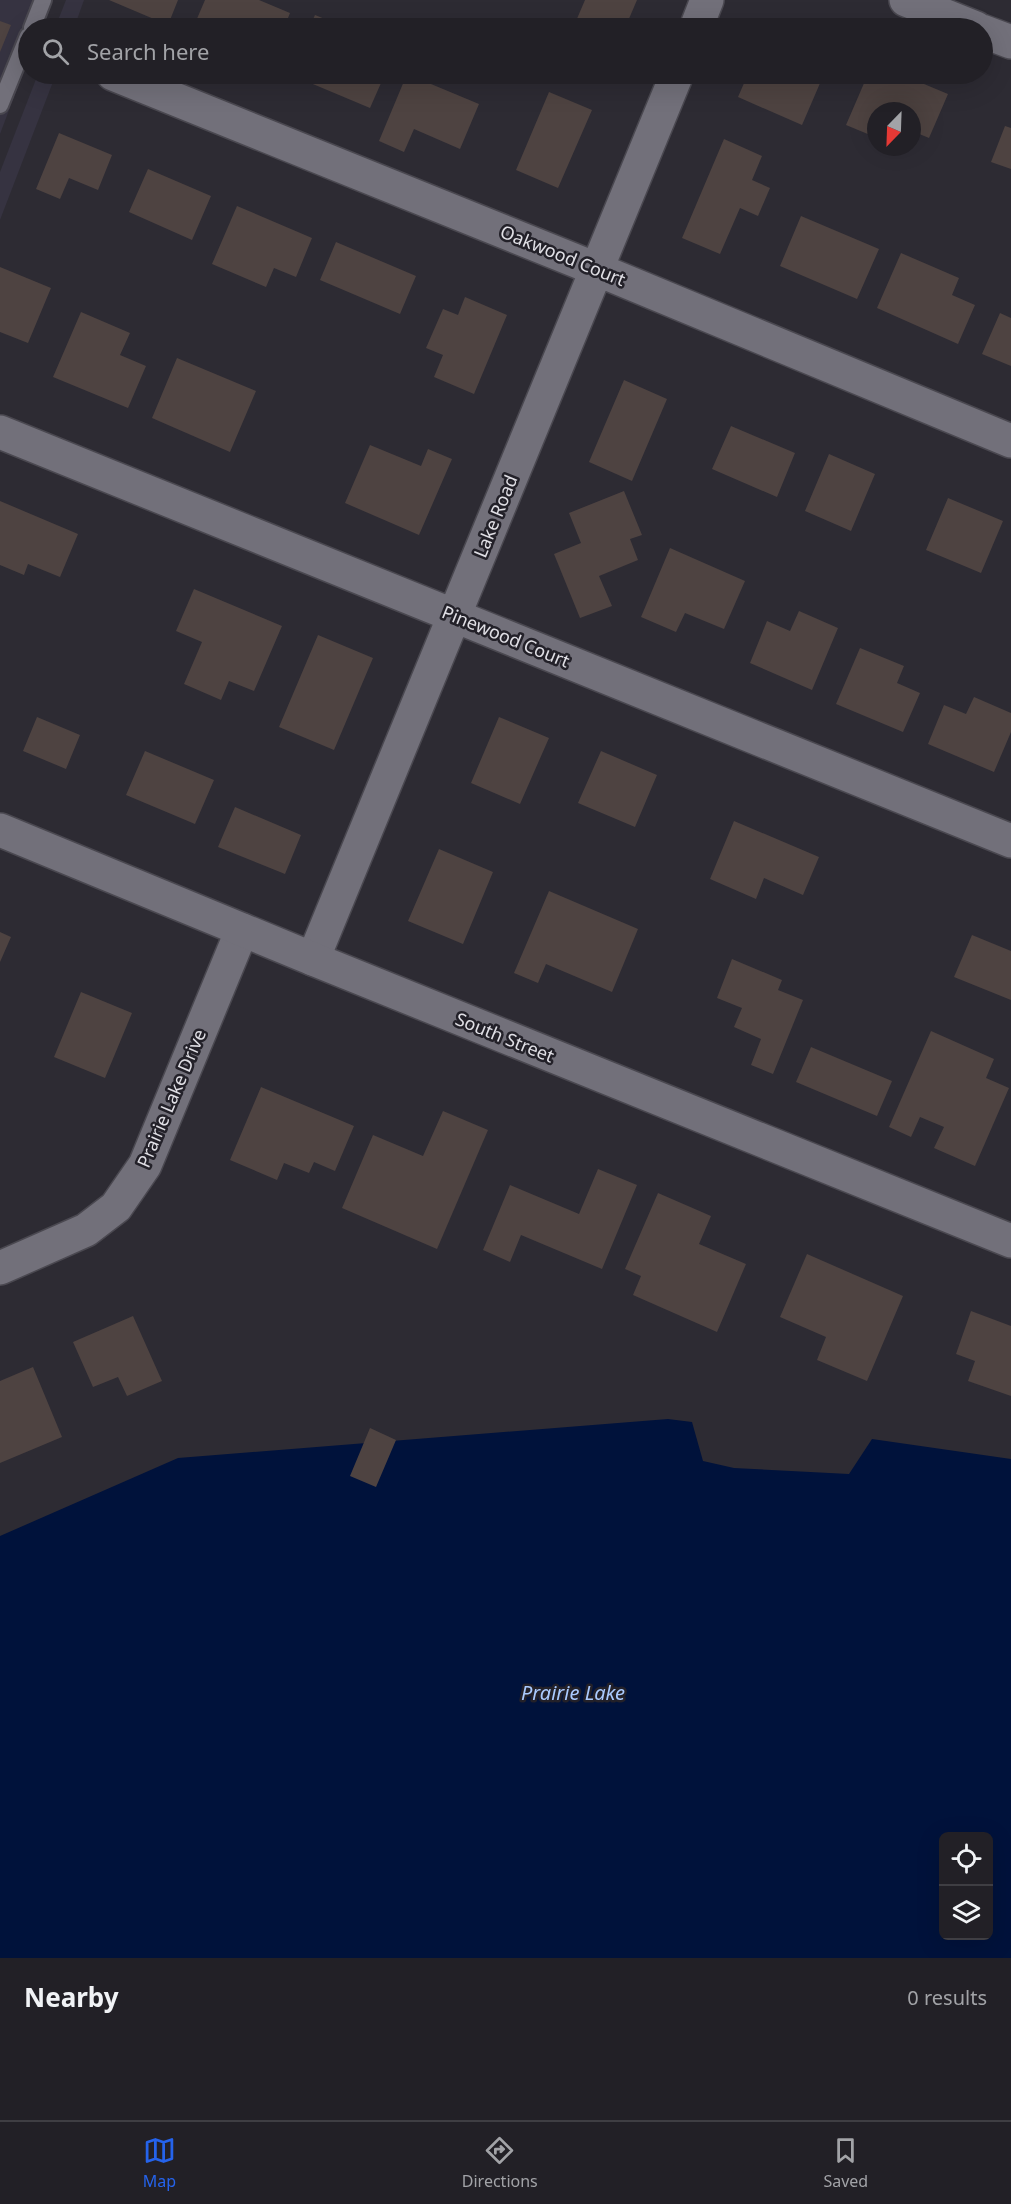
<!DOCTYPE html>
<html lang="en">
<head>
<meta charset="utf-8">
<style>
  :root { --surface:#222026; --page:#2e2d32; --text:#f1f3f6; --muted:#a2a3a7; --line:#3f3e43; --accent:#2563eb }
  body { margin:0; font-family:"Noto Sans",sans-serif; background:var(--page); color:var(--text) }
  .controls { position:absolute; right:18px; bottom:18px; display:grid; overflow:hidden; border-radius:9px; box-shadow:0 6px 24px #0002 }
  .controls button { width:54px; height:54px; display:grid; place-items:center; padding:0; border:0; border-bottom:2px solid var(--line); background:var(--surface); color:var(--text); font:30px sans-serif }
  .compass { position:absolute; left:867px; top:102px; width:54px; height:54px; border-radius:50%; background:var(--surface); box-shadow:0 6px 24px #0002; rotate:203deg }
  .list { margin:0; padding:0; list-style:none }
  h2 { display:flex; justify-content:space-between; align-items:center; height:78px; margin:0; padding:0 24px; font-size:26px }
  h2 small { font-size:20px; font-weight:400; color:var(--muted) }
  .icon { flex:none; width:33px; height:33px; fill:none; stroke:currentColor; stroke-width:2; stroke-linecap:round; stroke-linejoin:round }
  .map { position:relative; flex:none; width:1011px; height:1958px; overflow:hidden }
  .search { position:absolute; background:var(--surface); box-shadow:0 6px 24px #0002; left:18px; right:18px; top:18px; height:66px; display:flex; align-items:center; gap:15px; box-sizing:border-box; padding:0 21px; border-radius:33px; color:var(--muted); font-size:22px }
  .sheet { height:162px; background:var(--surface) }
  nav { display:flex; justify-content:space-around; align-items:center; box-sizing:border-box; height:84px; border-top:2px solid var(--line); background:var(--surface); font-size:16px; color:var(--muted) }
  nav a { display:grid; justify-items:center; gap:3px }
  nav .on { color:var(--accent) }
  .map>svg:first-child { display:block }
</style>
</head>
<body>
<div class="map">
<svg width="1011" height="1958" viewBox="0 0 1011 1958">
  <rect width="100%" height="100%" fill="#2d2b33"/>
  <path fill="#363341" d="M0,0H52L41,28H28V60L0,134Z
    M66,0H84L74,28H55Z
    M38,74H56L0,220V172Z"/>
  <path fill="#00123b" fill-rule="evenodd" d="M668,1419L692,1422L703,1461L734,1468L849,1474L872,1439L1011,1459V1958H0V1536L178,1458ZM944,1836H988V1936H944Z"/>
  <path fill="#4e4341" d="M109,0H178L168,25Z
    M205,0H259L290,13L284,28H193Z
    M585,0H637L625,28H573Z
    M315,15L347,28H309Z
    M0,21L11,25L0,52Z
    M289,74H385L370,108Z
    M407,74L479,104L460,149L414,129L404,152L379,141Z
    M748,74H824L802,125L738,97Z
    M868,74H900L948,94L929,138L912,131V111H876L875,137L846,125Z
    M549,92L592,110L558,188L516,170Z
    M1005,126L1011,128V169L991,162Z
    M59,133L112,155L98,190L69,178L60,199L36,189Z
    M724,139L762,156L752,180L770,188L758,216L740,208L720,254L682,238Z
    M148,169L211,196L192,240L129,212Z
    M237,206L312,238L296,277L274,268L266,287L212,264Z
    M801,216L879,249L857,299L780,266Z
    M336,242L416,276L400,314L320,280Z
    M901,253L959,278L952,295L975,305L958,344L877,308Z
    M0,267L51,288L28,343L0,332Z
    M465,297L507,315L474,394L434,377L443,355L426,348L443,309L458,315Z
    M81,312L130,333L120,355L146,366L128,408L53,377Z
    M1000,313L1011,318V366L982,354Z
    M177,358L256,391L230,452L152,418Z
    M624,380L667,399L632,481L589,462Z
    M731,426L795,453L777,497L712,469Z
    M370,445L421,466L428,449L452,459L419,535L345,503Z
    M829,454L875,474L851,531L805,511Z
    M624,491L642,535L630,539L638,560L599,576L612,606L580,618L554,554L581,543L569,513Z
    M948,498L1003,521L981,573L926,550Z
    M0,501L78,534L60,577L28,564L24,575L0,565Z
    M670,548L745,581L724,629L685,613L676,632L641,617Z
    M194,589L282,626L254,691L229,681L221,700L184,684L202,642L176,631Z
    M799,611L838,628L812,690L750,663L767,621L790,631Z
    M318,635L373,658L334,750L279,727Z
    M860,648L904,666L897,683L920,693L903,732L836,704Z
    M974,697L1011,713V732L994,772L928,744L944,705L966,714Z
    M37,717L80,735L66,769L23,751Z
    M499,717L549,738L520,804L471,783Z
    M145,751L214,780L195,824L126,795Z
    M601,751L657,775L635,827L578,803Z
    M235,807L301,835L285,874L218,847Z
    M734,821L819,857L803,895L764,878L756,899L710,879Z
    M439,849L493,872L463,944L408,921Z
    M549,891L638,929L612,992L546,964L538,983L514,973Z
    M0,932L11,937L0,962Z
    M972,935L1011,951V1000L954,977Z
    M732,959L782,980L778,990L803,1000L773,1074L751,1065L761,1039L734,1027L742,1008L717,998Z
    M81,992L132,1013L105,1078L54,1057Z
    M931,1031L994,1059L986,1078L1009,1088L975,1166L934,1148L944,1127L920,1117L911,1137L889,1127Z
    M811,1047L892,1081L877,1116L796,1082Z
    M261,1087L354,1126L335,1171L314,1162L309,1173L284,1163L277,1180L230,1160Z
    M443,1111L488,1130L437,1249L342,1208L373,1135L423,1156Z
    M598,1169L637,1185L602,1269L521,1235L510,1262L483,1250L510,1185L579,1214Z
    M658,1193L711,1216L699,1244L746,1264L717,1332L633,1295L641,1276L625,1269Z
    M807,1254L903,1296L867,1381L817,1360L826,1337L780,1317Z
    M971,1311L1011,1326V1396L968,1381L975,1361L956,1354Z
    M133,1316L162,1381L127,1396L118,1377L93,1387L73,1342Z
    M33,1367L62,1437L0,1463V1381Z
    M370,1428L396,1440L376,1487L350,1476Z"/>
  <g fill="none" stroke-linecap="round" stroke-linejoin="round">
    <defs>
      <path id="service" d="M32,28L43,0
        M0,105L28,36"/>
      <path id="minor" d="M906,0L976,28
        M696,28L707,0
        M982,31L1011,42
        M113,74L596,269L1011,441
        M0,432L1011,841
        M313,959L677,74
        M0,1268L86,1230L116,1207L145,1165L242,930"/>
      <path id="tertiary" d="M0,830L313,959L1011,1241"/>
    </defs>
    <use href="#service" stroke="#4a4850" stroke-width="20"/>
    <use href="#minor" stroke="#4a4850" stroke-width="36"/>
    <use href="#tertiary" stroke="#4a4850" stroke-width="36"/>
    <use href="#service" stroke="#72707a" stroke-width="16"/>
    <use href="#minor" stroke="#72707a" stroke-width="33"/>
    <use href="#tertiary" stroke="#72707a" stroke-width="33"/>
  </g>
  <g text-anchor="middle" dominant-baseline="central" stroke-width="5" stroke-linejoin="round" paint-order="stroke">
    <g font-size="18" fill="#e0dfe5" stroke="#232129">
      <text transform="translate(563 255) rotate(22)">Oakwood Court</text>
      <text transform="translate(495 516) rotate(-68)">Lake Road</text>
      <text transform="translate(506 636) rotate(22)">Pinewood Court</text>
      <text transform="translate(505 1037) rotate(22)">South Street</text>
      <text transform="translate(171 1098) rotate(-67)">Prairie Lake Drive</text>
    </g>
    <g font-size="20" font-style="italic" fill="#aacafe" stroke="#232129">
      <text x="573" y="1692">Prairie Lake</text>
    </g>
  </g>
</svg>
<div class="controls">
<button><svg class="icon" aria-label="locate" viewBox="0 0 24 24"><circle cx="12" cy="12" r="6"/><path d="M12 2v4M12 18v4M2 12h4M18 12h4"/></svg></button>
<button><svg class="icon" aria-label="layers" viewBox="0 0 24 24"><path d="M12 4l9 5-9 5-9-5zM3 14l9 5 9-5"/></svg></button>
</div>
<svg class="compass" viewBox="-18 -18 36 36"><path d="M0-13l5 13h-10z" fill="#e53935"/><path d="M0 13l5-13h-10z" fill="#a2a3a7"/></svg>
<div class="search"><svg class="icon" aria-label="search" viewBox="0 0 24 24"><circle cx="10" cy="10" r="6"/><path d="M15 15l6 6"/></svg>Search here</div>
</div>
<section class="sheet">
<h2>Nearby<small>0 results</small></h2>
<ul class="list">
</ul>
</section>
<nav>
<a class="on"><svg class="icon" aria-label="map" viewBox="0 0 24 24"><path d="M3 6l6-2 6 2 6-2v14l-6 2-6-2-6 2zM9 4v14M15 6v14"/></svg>Map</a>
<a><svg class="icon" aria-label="directions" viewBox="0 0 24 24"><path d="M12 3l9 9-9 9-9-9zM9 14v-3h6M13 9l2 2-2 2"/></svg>Directions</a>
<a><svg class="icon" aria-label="saved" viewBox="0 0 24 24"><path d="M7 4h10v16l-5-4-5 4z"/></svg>Saved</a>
</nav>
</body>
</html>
